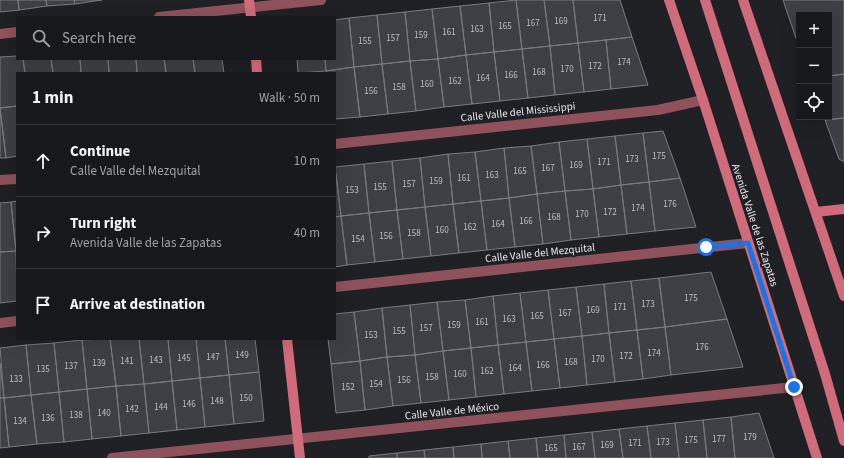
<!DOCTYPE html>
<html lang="en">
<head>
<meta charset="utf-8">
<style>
  :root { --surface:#17181b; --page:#202124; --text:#f1f3f6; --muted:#9ea0a3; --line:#36373a }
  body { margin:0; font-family:"Source Sans 3",sans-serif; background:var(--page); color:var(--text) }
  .controls { position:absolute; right:12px; top:12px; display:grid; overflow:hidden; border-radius:0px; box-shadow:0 4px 16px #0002 }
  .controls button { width:36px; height:36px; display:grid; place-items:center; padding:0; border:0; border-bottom:1px solid var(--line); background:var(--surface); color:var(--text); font:20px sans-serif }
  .stop { position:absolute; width:12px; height:12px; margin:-9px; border:3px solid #1a73e8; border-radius:50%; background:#fff }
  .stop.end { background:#1a73e8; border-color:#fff; box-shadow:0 1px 4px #0008 }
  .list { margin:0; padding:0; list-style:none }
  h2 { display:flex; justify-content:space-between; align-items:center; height:52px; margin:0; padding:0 16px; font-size:17px }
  h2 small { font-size:13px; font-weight:400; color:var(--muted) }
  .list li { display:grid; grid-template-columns:26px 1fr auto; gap:12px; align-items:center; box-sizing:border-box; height:72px; padding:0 16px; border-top:1px solid var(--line) }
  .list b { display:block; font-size:15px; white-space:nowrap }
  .list p { margin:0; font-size:13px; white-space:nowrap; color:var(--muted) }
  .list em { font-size:13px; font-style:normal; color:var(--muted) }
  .icon { flex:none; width:22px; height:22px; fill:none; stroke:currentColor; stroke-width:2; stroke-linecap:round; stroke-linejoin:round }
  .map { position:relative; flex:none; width:844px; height:458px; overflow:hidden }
  .search { position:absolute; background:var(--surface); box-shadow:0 4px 16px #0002; left:16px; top:16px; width:320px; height:44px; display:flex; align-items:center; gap:10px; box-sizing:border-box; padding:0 14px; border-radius:0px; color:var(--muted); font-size:15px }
  .panel { position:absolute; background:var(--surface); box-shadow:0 4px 16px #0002; left:16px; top:72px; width:320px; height:268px; border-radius:0px }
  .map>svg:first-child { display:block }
</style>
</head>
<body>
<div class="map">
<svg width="844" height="458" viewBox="0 0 844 458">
  <rect width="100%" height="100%" fill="#1f2024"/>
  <path fill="#3e3f44" stroke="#79797f" d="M0,0H18L19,10L0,12Z
    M18,0H46L47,6L19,10Z
    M46,0H74L75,4L47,6Z
    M74,0H102L75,4Z
    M516,0H544L550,46L522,49Z
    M516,0L522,49L494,52L489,3Z
    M544,0H573L578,43L550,46Z
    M573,0H620L632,37L578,43Z
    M783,0H844V74L829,76V15H799V47Z
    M489,3L494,52L466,55L460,6Z
    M460,6L466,55L438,59L432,9Z
    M432,9L438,59L410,61L405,12Z
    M405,12L410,61L382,64L377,15Z
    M377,15L382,64L354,67L349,18Z
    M349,18L354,67L326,71L325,59H335V20Z
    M632,37L648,85L611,89L606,40Z
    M606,40L611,89L584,92L578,43Z
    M578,43L584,92L555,95L550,46Z
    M550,46L555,95L528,98L522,49Z
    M522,49L528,98L500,101L494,52Z
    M494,52L500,101L472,104L466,55Z
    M466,55L472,104L444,107L438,59Z
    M17,56V59H23L25,73H17V106L0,108V57Z
    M23,59H51L53,73H25Z
    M51,59H80L81,73H53Z
    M80,59H108L109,73H81Z
    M108,59H136L137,73H109Z
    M136,59H164L166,73H137Z
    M164,59H193L195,73H166Z
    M193,59H222L224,73H195Z
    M297,59H325L326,71L298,73Z
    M438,59L444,107L416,111L410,61Z
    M410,61L416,111L388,114L382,64Z
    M382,64L388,114L360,117L354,67Z
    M354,67L360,117L335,119V73H327L326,71Z
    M844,74V118L825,120L824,117H829V76Z
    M17,106V156L6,158L0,108Z
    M0,108L6,158H0Z
    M844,118V162L839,159L825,120Z
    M663,131L680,178L649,182L643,133Z
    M643,133L649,182L621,185L615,136Z
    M615,136L621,185L593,189L587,139Z
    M587,139L593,189L565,191L559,142Z
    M559,142L565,191L537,194L531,146Z
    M531,146L537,194L509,198L504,148Z
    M504,148L509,198L481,201L475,152Z
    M475,152L481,201L453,204L448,154Z
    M448,154L453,204L425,207L420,158Z
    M420,158L425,207L397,210L392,161Z
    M392,161L397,210L369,213L364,164Z
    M364,164L369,213L341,216L335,167Z
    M335,167L341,216L335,217Z
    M680,178L696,227L655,231L649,182Z
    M649,182L655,231L627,234L621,185Z
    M621,185L627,234L599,237L593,189Z
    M593,189L599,237L571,240L565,191Z
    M565,191L571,240L543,244L537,194Z
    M537,194L543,244L515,247L509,198Z
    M509,198L515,247L487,250L481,201Z
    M17,201V251H16L11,202Z
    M481,201L487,250L459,253L453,204Z
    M11,202L16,251L0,252V203Z
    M453,204L459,253L431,256L425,207Z
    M425,207L431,256L403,259L397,210Z
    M397,210L403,259L375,262L369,213Z
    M369,213L375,262L347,265L341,216Z
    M341,216L347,265L335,267V217Z
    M16,251L17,301L0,303V252Z
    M711,272L727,319L665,327L659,278Z
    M659,278L665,327L637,330L631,281Z
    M631,281L637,330L609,333L604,284Z
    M604,284L609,333L582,336L576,287Z
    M576,287L582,336L554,339L548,290Z
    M548,290L554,339L526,342L520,293Z
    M520,293L526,342L498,345L493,296Z
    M493,296L498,345L471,348L465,300Z
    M465,300L471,348L443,351L437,302Z
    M437,302L443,351L415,355L410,305Z
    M410,305L415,355L387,357L382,308Z
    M382,308L387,357L360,361L354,312Z
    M354,312L360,361L331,364L328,339H335V314Z
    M727,319L743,367L671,375L665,327Z
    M665,327L671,375L643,379L637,330Z
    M637,330L643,379L615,382L609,333Z
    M609,333L615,382L587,385L582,336Z
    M582,336L587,385L560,388L554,339Z
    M110,339H139L144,384L116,386Z
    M110,339L116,386L87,389L82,340Z
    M139,339H168L172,381L144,384Z
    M168,339H196L200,378L172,381Z
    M196,339H225L229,375L200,378Z
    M225,339H255L259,372L229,375Z
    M554,339L560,388L532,391L526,342Z
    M82,340L87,389L59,392L54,343Z
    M526,342L532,391L504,394L498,345Z
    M54,343L59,392L31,395L26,345Z
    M26,345L31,395L4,398L0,348Z
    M498,345L504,394L476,397L471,348Z
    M471,348L476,397L449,400L443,351Z
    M443,351L449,400L421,403L415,355Z
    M415,355L421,403L393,406L387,357Z
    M387,357L393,406L365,410L360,361Z
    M360,361L365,410L336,413L331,364Z
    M0,363L4,398H0Z
    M259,372L264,421L234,424L229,375Z
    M229,375L234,424L205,427L200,378Z
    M200,378L205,427L177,430L172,381Z
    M172,381L177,430L149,433L144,384Z
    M144,384L149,433L121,436L116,386Z
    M116,386L121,436L92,439L87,389Z
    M87,389L92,439L64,442L59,392Z
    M59,392L64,442L37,444L31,395Z
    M31,395L37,444L9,447L4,398Z
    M0,398H4L9,447L0,448Z
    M759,413L774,458H735L731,417Z
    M731,417L735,458H707L703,420Z
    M703,420L707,458H679L675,423Z
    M675,423L679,458H651L647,426Z
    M647,426L651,458H623L619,429Z
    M619,429L623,458H595L592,432Z
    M592,432L595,458H566L564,435Z
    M564,435L566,458H538L536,438Z
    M536,438L538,458H510L508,441Z
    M508,441L510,458H482L481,444Z
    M481,444L482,458H454L453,447Z
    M453,447L454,458H425L424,450Z
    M424,450L425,458H397V453Z
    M397,453V458H369V456Z"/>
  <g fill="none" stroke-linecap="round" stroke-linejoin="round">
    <path stroke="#8f515a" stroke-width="10" d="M159,17L321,0
      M0,34L17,32
      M335,144L658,110L703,100
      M0,180L17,179
      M335,287L748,243
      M0,323L17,321
      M112,458L794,387"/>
    <path stroke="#cf6b7b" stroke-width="10" d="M249,0L251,17
      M669,0L703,100L817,458
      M705,0L825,374L844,441
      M743,0L844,296
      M256,59L257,73
      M816,212L844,209
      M287,339L300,458"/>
  </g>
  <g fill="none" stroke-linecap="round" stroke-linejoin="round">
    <path stroke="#1a73e8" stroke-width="5" d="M706,247L748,243L794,387"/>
  </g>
  <g text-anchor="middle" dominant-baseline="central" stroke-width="4" stroke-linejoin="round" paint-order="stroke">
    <g font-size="9" fill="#bfbfc4">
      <text x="600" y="18">171</text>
      <text x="561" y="21">169</text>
      <text x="533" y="23">167</text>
      <text x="505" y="26">165</text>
      <text x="477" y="29">163</text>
      <text x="449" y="32">161</text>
      <text x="421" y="35">159</text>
      <text x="393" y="38">157</text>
      <text x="365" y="41">155</text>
      <text x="624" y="62">174</text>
      <text x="595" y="66">172</text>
      <text x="567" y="69">170</text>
      <text x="539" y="72">168</text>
      <text x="511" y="75">166</text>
      <text x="483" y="78">164</text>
      <text x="455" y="81">162</text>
      <text x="427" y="84">160</text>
      <text x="399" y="87">158</text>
      <text x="371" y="91">156</text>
      <text x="659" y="156">175</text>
      <text x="632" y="159">173</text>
      <text x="604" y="162">171</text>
      <text x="576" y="165">169</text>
      <text x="548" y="168">167</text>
      <text x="520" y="171">165</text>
      <text x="492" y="175">163</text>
      <text x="464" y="178">161</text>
      <text x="436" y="181">159</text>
      <text x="409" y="184">157</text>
      <text x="380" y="187">155</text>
      <text x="352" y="190">153</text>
      <text x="670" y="204">176</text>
      <text x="638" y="208">174</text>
      <text x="610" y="212">172</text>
      <text x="582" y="214">170</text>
      <text x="554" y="217">168</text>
      <text x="526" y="221">166</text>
      <text x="498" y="224">164</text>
      <text x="470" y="227">162</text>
      <text x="442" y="230">160</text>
      <text x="414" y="233">158</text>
      <text x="386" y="236">156</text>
      <text x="358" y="239">154</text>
      <text x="691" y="298">175</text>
      <text x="648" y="304">173</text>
      <text x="620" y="307">171</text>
      <text x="593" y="310">169</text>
      <text x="565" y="313">167</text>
      <text x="537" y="316">165</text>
      <text x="509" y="319">163</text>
      <text x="482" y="322">161</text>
      <text x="454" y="325">159</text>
      <text x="426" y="328">157</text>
      <text x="399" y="331">155</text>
      <text x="371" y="335">153</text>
      <text x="702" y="347">176</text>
      <text x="654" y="353">174</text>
      <text x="242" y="355">149</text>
      <text x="626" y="356">172</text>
      <text x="213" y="357">147</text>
      <text x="184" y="358">145</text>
      <text x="598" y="359">170</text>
      <text x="156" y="360">143</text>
      <text x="127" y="361">141</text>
      <text x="571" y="362">168</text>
      <text x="99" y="363">139</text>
      <text x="543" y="365">166</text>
      <text x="71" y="366">137</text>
      <text x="515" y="368">164</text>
      <text x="43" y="369">135</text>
      <text x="487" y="371">162</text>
      <text x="460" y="374">160</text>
      <text x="432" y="377">158</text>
      <text x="16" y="379">133</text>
      <text x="404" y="380">156</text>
      <text x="376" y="384">154</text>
      <text x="348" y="387">152</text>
      <text x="246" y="398">150</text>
      <text x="217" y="401">148</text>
      <text x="189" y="404">146</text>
      <text x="161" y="407">144</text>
      <text x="132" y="409">142</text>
      <text x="104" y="413">140</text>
      <text x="76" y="415">138</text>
      <text x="48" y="418">136</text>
      <text x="20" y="421">134</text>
      <text x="750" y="437">179</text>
      <text x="719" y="439">177</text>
      <text x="691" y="440">175</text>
      <text x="663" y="442">173</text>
      <text x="635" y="443">171</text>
      <text x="607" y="445">169</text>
      <text x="579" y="447">167</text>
      <text x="551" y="448">165</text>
    </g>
    <g font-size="11" fill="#eaeaee" stroke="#1f2024">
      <text transform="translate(518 112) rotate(-6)">Calle Valle del Mississippi</text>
      <text transform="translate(755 225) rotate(72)">Avenida Valle de las Zapatas</text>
      <text transform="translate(540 253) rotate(-6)">Calle Valle del Mezquital</text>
      <text transform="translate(452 411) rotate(-6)">Calle Valle de México</text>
    </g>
  </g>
</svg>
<div class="controls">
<button>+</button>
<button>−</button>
<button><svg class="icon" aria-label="locate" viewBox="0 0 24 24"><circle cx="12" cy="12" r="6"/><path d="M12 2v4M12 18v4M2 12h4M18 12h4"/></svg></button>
</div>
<div class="stop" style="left:706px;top:247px"></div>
<div class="stop end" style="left:794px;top:387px"></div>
<div class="search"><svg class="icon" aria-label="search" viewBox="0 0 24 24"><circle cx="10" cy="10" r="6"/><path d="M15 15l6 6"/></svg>Search here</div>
<section class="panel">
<h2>1 min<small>Walk · 50 m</small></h2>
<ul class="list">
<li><svg class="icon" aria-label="ahead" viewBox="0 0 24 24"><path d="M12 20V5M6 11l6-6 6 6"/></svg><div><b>Continue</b><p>Calle Valle del Mezquital</p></div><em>10 m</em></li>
<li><svg class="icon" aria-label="right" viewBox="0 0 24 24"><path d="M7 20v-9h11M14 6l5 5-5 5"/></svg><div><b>Turn right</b><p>Avenida Valle de las Zapatas</p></div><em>40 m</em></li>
<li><svg class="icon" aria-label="arrive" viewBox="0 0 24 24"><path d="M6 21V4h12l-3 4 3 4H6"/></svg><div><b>Arrive at destination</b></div></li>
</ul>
</section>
</div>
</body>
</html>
